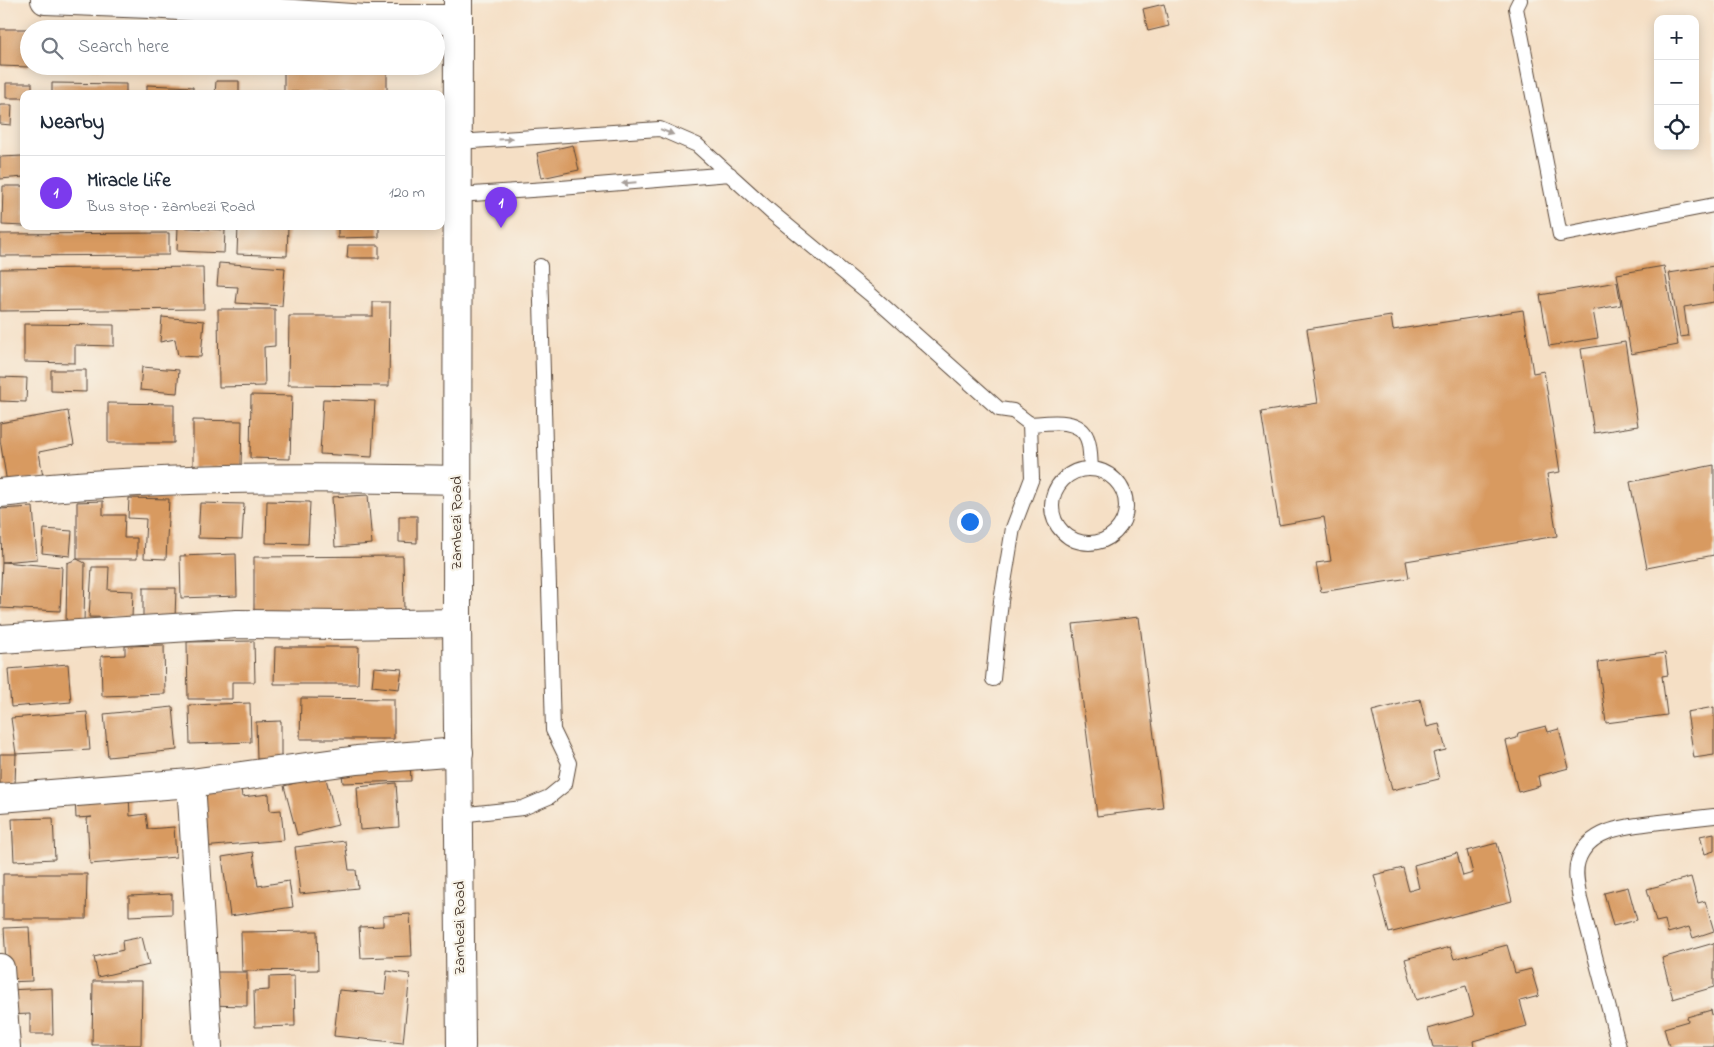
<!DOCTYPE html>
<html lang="en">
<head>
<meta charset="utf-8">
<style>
  :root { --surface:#fff; --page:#f6f6f7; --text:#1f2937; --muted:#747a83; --line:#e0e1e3; --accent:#7c3aed }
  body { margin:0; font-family:"Indie Flower",sans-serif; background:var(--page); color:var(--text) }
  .controls { position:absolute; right:15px; top:15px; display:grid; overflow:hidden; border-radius:10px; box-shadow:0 2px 12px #0003 }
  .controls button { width:45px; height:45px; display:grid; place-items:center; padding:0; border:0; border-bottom:1px solid var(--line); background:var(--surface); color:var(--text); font:25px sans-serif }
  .you { position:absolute; left:969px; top:521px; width:18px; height:18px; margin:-12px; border:4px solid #fff; border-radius:50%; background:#1a73e8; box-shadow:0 0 0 8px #1a73e833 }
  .badge { display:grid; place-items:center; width:32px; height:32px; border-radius:50%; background:var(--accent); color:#fff; font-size:16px; font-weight:700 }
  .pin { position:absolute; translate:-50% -41px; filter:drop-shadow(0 1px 2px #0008) }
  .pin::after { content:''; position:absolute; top:26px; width:18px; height:15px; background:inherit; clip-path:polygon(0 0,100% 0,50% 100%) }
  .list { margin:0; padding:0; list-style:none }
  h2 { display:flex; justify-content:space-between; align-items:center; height:65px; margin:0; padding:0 20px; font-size:21px }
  h2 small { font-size:16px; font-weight:400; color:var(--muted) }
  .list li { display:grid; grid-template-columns:32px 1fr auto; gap:15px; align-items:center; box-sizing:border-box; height:75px; padding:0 20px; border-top:1px solid var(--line) }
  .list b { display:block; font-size:19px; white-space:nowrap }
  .list p { margin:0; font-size:16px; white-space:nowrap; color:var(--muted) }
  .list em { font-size:16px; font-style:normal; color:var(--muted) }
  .icon { flex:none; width:28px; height:28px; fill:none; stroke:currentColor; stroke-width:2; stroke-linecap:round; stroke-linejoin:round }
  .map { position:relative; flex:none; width:1714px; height:1047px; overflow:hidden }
  .search { position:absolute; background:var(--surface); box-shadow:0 2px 12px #0003; left:20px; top:20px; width:425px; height:55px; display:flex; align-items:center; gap:12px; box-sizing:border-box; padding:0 18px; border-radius:28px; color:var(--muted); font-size:19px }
  .panel { position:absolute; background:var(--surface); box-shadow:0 2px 12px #0003; left:20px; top:90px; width:425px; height:140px; border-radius:10px }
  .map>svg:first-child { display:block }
</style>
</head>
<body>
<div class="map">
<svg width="1714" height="1047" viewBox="0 0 1714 1047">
  <rect width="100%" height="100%" fill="#f7f3e8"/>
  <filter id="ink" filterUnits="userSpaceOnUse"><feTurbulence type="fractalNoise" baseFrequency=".02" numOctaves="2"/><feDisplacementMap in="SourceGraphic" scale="10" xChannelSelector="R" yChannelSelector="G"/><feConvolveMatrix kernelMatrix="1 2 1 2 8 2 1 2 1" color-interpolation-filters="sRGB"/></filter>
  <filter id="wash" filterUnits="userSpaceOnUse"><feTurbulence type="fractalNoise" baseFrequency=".0096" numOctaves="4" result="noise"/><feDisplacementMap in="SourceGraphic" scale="20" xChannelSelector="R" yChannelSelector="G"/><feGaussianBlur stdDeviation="1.12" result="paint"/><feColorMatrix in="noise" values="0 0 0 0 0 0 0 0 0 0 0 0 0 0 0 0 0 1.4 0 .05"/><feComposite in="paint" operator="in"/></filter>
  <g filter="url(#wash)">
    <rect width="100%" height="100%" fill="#f5dfc5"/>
    <g id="blocks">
      <path fill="#d89a60" d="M1164,4L1169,26L1148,31L1143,9Z
        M0,29H29V67L0,66Z
        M54,66H126V70L54,68Z
        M165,66H277V70L164,68Z
        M284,66H387V94H353V92H284Z
        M216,81H239V94H215Z
        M6,83H32V94H24V98H6Z
        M52,83L126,84V94H52Z
        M147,85L193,87V94H147Z
        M0,105H12L11,125L0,124Z
        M573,145L579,170L542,178L537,153Z
        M24,156V177L0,179V157Z
        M3,186H24V226L2,225Z
        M139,226H176V229L139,228Z
        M238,226H288L287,256L237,254Z
        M338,226H379V237L338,238Z
        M178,227L225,230L224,253L177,251Z
        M169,233V255L0,256V234Z
        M348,245H379V258H347Z
        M219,263L285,268L282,306L236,303L238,287L217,286Z
        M1664,266L1678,345L1631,354L1617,274Z
        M1714,266V302L1684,307L1688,336L1680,337L1669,273Z
        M203,267L204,309L0,311V269Z
        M1617,282L1621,305L1593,310L1598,338L1549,346L1540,295Z
        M373,302H390L389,386L288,385L289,316H373Z
        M218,309H275V346L264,347L265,386L219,387Z
        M1523,310L1533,373L1544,371L1560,472L1547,474L1557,536L1406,561L1409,578L1321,592L1316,563L1331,561L1324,517L1279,525L1261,412L1318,403L1307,329L1391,316L1393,330Z
        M162,317L204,321L201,357L178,356L175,339L160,342Z
        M24,324L114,325V346L75,345V363L24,362Z
        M1625,342L1638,426L1594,433L1581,349Z
        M142,367L179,370L177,393L140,390Z
        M51,370H86V392L51,391Z
        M0,377L27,378L26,402L0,401Z
        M251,395L292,396L290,459L250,458Z
        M323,399L375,401L372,457L320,454Z
        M108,403L174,404V443H108Z
        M68,411L74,445L39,452L43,477L7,483L0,440V423Z
        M193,420L242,421L241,467H193Z
        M1714,465V555L1647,568L1630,482Z
        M368,495L372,544L335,547L332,497Z
        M129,498L169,499L166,559L144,558L146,519L128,518Z
        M103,501V515H125L124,538H137V559H77V502Z
        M267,501L310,502L308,544L266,543Z
        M200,503L244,504L242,539L198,538Z
        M33,507L37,559L2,562L0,509Z
        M399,516H417V543L399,542Z
        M44,529L72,531L70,556L42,553Z
        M236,554L237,596L181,598L180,556Z
        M403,556L404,612L254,614V557Z
        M77,559L85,563L84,626L66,625L67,563Z
        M2,562L62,567L60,611L0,608Z
        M92,567H109L108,590L133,591L132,618L89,617Z
        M143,588H176L175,619L143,618Z
        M1139,617L1163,808L1097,816L1073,624Z
        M254,641L255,682H232V699H188L187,642Z
        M164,645L165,694L102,696L101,656L125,655V646Z
        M275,647H359L358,684H274Z
        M1665,653L1668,675L1662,676L1667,715L1606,723L1598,662Z
        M68,664L71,702L11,707L8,669Z
        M374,667L402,669L399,689L372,686Z
        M301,698L394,699V739H300Z
        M1420,699L1427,727L1439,724L1446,750L1433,753L1439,779L1392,790L1372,711Z
        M250,703L251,742L190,744L189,705Z
        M173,707L177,750L108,757L104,714Z
        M1714,707V755L1694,758L1687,712Z
        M87,712L90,750L16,754L15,785H0V754H16L11,718Z
        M281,721V758L257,759L256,722Z
        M1546,726L1548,732L1559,729L1569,768L1538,776L1540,786L1518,792L1506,741L1517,738L1518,733Z
        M410,762L411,781L343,783L341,764Z
        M325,775L338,825L297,835L284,786Z
        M396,783L399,827L360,830L357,787Z
        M241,788L242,797L269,794L270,811L281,810L284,840L202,847L197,792Z
        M129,795L130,816L146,814L148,829L174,827L176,857L90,864L87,818L92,817L76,818L75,797Z
        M53,818L55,859L14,861L12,819Z
        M1714,833V851L1705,854L1700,836Z
        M345,841L349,870H356L358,888L300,894L295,847Z
        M1497,843L1512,901L1389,933L1374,875L1403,868L1409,891L1419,888L1414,865L1457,853L1463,876L1473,873L1467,851Z
        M253,852L258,886L289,881L293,907L230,916L222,857Z
        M3,874H87L86,919H3Z
        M1691,877L1698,903L1705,901L1714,931L1693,938L1689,927L1668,933L1665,920L1656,922L1647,889Z
        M1628,887L1637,920L1613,926L1604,893Z
        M172,894V914L129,916V896Z
        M410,914L412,956L361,958L359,927L383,926V916Z
        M29,927L32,981L7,982L4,928Z
        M317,931L318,970L242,971L241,932Z
        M142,937L149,965L98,977L94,957L123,950L122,941Z
        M1714,943V987L1673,999L1662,958Z
        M1507,945L1515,973L1531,969L1539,996L1520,1001L1527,1026L1473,1041L1474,1047H1433L1428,1029L1474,1016L1466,986L1416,1000L1405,959L1450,947L1454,959Z
        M387,971L410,974L403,1043L334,1036L339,990L385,994Z
        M206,972H247V1006L206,1005Z
        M294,976L295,1026L255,1027L254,991L269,990V977Z
        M93,981H142L141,1045H92Z
        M52,988L53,1034H30V1014L7,1015V990Z
        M1711,1010L1712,1015L1714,1014V1047H1669L1664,1028L1688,1021L1687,1017Z"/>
    </g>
  </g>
  <g filter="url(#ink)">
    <use href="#blocks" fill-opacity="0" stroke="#574537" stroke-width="1"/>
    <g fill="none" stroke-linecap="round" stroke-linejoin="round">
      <defs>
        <path id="service" d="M1520,0L1516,8L1560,235L1714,205
          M457,142L660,129L697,145L771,212L870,294L999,409L1013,411L1030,424C1048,423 1079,417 1087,438C1091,447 1090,460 1091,469
          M458,195L561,188L730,174
          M1052 506a37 37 0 1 1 74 0a37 37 0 1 1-74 0Z
          M993,679L1001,601L1013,528L1032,478L1030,424
          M459,815L523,808L549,797L565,784L569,763L553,730L540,266
          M1619,1047L1580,899C1578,887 1574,873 1578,861C1589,827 1631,826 1660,822C1678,820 1696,818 1714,816"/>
        <path id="minor" d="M45,0L150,4L365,19H458
          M0,493C152,476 305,477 457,480
          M0,639L237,624L340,625L457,623
          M191,783L208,1047
          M0,798L191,783L357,760L459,752
          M0,968L6,1047"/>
        <path id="secondary" d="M458,0L457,623L461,1047"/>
      </defs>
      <use href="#service" stroke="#574537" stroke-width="16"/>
      <use href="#minor" stroke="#574537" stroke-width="30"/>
      <use href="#secondary" stroke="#574537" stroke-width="30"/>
      <use href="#service" stroke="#fff" stroke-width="14"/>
      <use href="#minor" stroke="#fff" stroke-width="28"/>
      <use href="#secondary" stroke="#fff" stroke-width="28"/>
    </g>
    <defs><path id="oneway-solid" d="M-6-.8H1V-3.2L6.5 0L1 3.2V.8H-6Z" transform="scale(1.25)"/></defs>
    <g fill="#a79f9a">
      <use href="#oneway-solid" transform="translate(667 132) rotate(22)"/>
      <use href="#oneway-solid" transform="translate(506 139) rotate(-4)"/>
      <use href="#oneway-solid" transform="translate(629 183) rotate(175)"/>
    </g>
  </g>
  <g text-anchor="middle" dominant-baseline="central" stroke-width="4.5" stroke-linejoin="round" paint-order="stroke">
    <g font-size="16" fill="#3b2a1e" stroke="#f7f3e8">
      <text transform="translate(457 523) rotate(-90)">Zambezi Road</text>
      <text transform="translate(460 928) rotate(-90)">Zambezi Road</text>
    </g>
  </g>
</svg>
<div class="controls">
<button>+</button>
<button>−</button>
<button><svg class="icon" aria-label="locate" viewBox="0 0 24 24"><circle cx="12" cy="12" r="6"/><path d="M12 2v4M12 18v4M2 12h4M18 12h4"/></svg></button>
</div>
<div class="you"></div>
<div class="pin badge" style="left:501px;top:228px">1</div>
<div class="search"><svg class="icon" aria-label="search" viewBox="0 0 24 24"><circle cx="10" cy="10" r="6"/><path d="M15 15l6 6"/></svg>Search here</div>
<section class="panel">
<h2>Nearby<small></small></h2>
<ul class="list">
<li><span class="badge">1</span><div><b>Miracle Life</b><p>Bus stop · Zambezi Road</p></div><em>120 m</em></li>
</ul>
</section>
</div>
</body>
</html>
